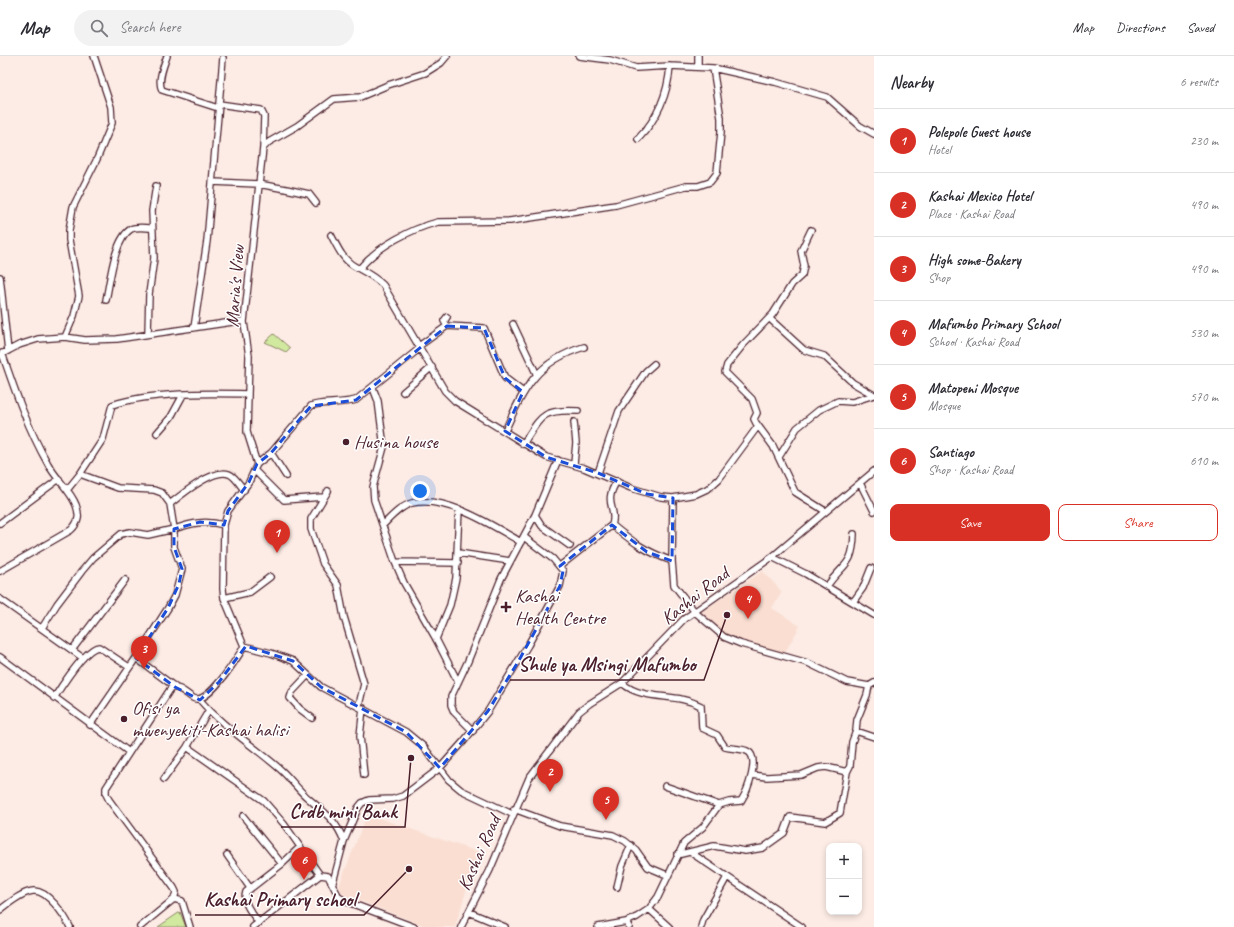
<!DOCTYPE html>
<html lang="en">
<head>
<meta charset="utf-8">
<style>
  :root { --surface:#fff; --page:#f2f2f3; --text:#2b2b33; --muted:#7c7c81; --line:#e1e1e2; --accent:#d93025 }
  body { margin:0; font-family:Caveat,sans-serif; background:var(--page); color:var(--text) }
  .controls { position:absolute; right:12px; bottom:12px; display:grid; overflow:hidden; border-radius:8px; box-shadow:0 2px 6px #0003 }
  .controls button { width:36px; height:36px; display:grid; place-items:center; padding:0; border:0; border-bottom:1px solid var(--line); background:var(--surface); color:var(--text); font:20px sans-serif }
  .you { position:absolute; left:420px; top:435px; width:14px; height:14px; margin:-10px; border:3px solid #fff; border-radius:50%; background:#1a73e8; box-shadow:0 0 0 6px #1a73e833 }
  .badge { display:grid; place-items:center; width:26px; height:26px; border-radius:50%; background:var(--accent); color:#fff; font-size:13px; font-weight:700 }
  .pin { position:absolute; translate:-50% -33px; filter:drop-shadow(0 1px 2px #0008) }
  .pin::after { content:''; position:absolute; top:21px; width:14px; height:12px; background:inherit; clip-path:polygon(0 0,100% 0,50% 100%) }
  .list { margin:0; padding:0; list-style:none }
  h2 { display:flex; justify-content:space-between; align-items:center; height:52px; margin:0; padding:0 16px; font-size:17px }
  h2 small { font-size:13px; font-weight:400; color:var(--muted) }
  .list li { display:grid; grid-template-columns:26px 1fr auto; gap:12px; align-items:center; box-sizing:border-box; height:64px; padding:0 16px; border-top:1px solid var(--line) }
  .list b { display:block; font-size:15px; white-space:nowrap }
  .list p { margin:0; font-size:13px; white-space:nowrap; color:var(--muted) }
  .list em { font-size:13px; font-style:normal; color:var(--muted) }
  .actions { display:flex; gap:8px; padding:12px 16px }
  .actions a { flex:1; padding:9px 0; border:1px solid var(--accent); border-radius:8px; text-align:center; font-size:14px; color:var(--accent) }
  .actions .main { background:var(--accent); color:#fff }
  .icon { flex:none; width:22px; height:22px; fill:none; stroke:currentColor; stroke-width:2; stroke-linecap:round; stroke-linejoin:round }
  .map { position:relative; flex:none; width:874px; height:871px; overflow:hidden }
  header { display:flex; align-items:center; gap:24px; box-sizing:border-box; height:56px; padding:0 20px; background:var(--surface); border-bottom:1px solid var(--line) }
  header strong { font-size:19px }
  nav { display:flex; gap:22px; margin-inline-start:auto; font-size:14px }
  .search { width:280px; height:36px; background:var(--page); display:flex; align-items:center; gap:10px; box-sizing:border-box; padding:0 14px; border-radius:22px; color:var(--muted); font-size:15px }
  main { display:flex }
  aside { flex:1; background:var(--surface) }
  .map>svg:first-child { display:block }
</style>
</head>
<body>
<header>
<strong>Map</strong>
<div class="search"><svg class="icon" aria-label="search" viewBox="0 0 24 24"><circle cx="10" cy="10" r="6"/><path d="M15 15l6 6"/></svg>Search here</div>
<nav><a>Map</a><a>Directions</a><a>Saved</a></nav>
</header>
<main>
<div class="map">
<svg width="874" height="871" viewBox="0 0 874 871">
  <rect width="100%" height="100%" fill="#fcece5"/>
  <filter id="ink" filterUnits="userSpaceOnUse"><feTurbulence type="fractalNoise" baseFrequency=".025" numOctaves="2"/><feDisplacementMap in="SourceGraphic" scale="8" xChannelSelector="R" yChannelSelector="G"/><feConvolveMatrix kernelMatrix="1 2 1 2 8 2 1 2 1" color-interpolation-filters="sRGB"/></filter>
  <g filter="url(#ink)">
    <path fill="#faded2" d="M763,515L782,536L772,552L800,570L784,598L724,581L701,556Z
      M367,758L478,796L455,871H428L342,838L339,830Z"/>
    <path fill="#d0e99f" stroke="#8d8465" d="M274,278L290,292L286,296L265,286Z
      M180,856L186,871H158Z"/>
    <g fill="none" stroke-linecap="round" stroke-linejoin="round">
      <defs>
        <path id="minor" d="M167,0C164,9 157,25 162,34L218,52
          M579,0L610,4L636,12L670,10L713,12L775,26L827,41L860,70L874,78
          M698,11V0
          M219,48L261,54L264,60L263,92
          M638,83C658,62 668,39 670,10
          M213,126L258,128L286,133L309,138L316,147
          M811,174L801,195L804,210L802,219L792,228L773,258L743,289L727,309L725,316L752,343L757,357L754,363L756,367L773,390L795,436L825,455
          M331,179C337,190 342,203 354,210C365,216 374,220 383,229L445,335L455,345L546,401L584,412L631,432L661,441L673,442L696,438L709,432L719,423L758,370
          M360,212C378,190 411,173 438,166L510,165L616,149L686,130H698L710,126L717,117L721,76V62L713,12
          M0,221L8,295
          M106,244C110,226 114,183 131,173C137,170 145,172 152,172
          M447,261L444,265L447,270L484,272L505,322L523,336
          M769,262L804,294L824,300L853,327L874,339
          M513,268L536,317
          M194,272L207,185L223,2
          M148,278L149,238L154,202L152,155L156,130
          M65,281L74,260L79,240L69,184V174L73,151L97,103L112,67L111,51L94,0
          M419,290L447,270
          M0,299L19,289L38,283L65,281L85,284L117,283L239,265L244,266
          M373,332L378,345L384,391L373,431L374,444L395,506L404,527L436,583L458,626
          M403,336L432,311
          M505,375C524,332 537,305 584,291
          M157,377L171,361L183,339
          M523,388C542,359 542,353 578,355
          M271,397L286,420
          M779,401L797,372L819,354L838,345L852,346L874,339
          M257,408L271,397L311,350C318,346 343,348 356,344L420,292
          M574,408L576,387L574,366
          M255,415L284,444L323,441
          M598,417L619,355L646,315L654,308
          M860,427L874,455
          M67,434L80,418L103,383L112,349C151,336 206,337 248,338
          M328,435L311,463V473L323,508L338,529L344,561L364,628L359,649
          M673,442L672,505L674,529L695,556L724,581L741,588L808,607L847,626L869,630L874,627
          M170,448C181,439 213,412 229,418C235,420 240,429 244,434
          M535,459L542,470L570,490
          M0,467L59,423
          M383,469C391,461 401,450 412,447C446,439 493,470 521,486
          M612,469C634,487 645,495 672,505
          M458,497L510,505
          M772,501L806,518L874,559
          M395,506L458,507
          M560,510L612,469C618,452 602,448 617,425
          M0,515L71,474C79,466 80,460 76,449C70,434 56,423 48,408C28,373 15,335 2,297
          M827,530C844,506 853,511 854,478
          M224,542L250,536L270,521
          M0,543L83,602
          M853,546L863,532L871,512
          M42,572L57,548L82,515L93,502L121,478L130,476L148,479L174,473L170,448L162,437L154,434L118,432L80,418
          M436,583L450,549L456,522L459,453
          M244,590L224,542L223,533L224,469L228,455L249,426L257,408L247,376L249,300L244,266L263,92L269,86L297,70L334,43L360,41L388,29L425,17L441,7L447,0
          M244,590L271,597L293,605L321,631L406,676L423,690L449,724L461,734L512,758
          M72,594L125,524
          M0,601L129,696
          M136,602L175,631
          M307,620L292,636L290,642L300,653L312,662
          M54,642C61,631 86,591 99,591L129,611
          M200,644C224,672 254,690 281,714C291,723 299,735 309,743C325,757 336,764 344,785
          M363,652L360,680L364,719
          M90,669L136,602L168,552L175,539L182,513L174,491V473C192,467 205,464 224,469
          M473,675L454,656L451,649V641L468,605L501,523L535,459L558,404
          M856,675L874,681
          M187,691L264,745L284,768L320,819
          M752,719L767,721L801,719L818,712L826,711L847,716
          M164,723L187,691L209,654
          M665,730L719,749
          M514,753L560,770L613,779L625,785L636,794L648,811L667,819
          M243,760L282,808
          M690,796L802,871
          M227,799L250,832
          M677,799L714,790L745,795L763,792L784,777L790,761L825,766L840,757L847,716L850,710L852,686L856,675L857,664L867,639L869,630
          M333,826L344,785L358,752L362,747L369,744L393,743L403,740L440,712L464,685L488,655L528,589L560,530L563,515L553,503L524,481
          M617,831L622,810L631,789
          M174,843L176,836L174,832L109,744L106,738V732L171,632C180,630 186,638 193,642C207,650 235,605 242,594L244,590
          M649,853L669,871
          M0,854C8,848 22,836 33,835C47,833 65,860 70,871
          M469,856L505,871
          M626,866L629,871
          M259,867C253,858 242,848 246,836L282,808L299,792
          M140,871L174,843L182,845L190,871
          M253,871L320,819L328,820L339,841L345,845L414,871
          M461,871L490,814L529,722L579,656L589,648L622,627L684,563L772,501L874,415
          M598,871L626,866L637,861L649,853L658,841L684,787L703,771L719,749L729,746L741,745C747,736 761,701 747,695C740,692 732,693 725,691L717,679L702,672L701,650C676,636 644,646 622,627
          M701,871L703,864L727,821"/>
      </defs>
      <use href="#minor" stroke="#4a1f2b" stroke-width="8"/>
      <use href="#minor" stroke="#fff" stroke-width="5.5"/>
    </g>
  </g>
  <path fill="none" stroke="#1d4ed8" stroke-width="3" stroke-dasharray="8 5" stroke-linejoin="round" d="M447,270L484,272L505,322L523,336L505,375L546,401L598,417L647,438L673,442L672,505L647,496L612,469L560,510L563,515L560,530L518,606L488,655L440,712L406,676L321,631L293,605L246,590L219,626L200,644L175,631L136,602L168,552L179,528L182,513L174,491V473L200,466L224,469L228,455L249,426L257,408L271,397L311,350L356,344Z"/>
  <g fill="#4a1f2b" stroke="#fff" stroke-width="1.5">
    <circle cx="346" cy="386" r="4"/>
    <path d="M504 545h4v4h4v4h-4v4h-4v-4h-4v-4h4z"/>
    <circle cx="124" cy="663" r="4"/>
  </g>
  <g text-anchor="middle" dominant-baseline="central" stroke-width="3" stroke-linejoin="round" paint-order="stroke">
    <g font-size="19" fill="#4a1f2b" stroke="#fff">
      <text transform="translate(235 230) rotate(-86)">Maria's View</text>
      <text transform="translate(695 540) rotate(-38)">Kashai Road</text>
      <text transform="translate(479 797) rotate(-66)">Kashai Road</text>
    </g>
    <g font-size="19" fill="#4a1f2b" stroke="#fff" text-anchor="start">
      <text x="354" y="386">Husina house</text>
      <text x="515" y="540">Kashai<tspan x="515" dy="22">Health Centre</tspan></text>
      <text x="132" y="652">Ofisi ya<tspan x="132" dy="22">mwenyekiti-Kashai halisi</tspan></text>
    </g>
  </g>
  <path fill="none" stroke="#4a1f2b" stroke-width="1.5" d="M727 559L704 624H510M411 702L405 771H281M409 813L364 859H195"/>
  <g fill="#4a1f2b" stroke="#fff" stroke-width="1.5">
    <circle cx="727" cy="559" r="4"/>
    <circle cx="411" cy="702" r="4"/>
    <circle cx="409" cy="813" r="4"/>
  </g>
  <g font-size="20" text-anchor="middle" font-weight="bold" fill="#4a1f2b" stroke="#fff" stroke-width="3" stroke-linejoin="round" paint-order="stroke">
    <text x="607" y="615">Shule ya Msingi Mafumbo</text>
    <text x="343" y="762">Crdb mini Bank</text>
    <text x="280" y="850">Kashai Primary school</text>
  </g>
</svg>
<div class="controls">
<button>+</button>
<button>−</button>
</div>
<div class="you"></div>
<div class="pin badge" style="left:277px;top:497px">1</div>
<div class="pin badge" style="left:550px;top:736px">2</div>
<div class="pin badge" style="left:144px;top:613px">3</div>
<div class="pin badge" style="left:748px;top:563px">4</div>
<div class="pin badge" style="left:606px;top:764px">5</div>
<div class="pin badge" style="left:304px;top:824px">6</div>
</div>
<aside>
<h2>Nearby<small>6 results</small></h2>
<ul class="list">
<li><span class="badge">1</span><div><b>Polepole Guest house</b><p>Hotel</p></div><em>230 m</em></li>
<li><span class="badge">2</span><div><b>Kashai Mexico Hotel</b><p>Place · Kashai Road</p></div><em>490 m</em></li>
<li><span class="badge">3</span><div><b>High some-Bakery</b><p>Shop</p></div><em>490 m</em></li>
<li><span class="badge">4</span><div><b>Mafumbo Primary School</b><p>School · Kashai Road</p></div><em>530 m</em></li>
<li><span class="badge">5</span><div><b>Matopeni Mosque</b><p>Mosque</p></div><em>570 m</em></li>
<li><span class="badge">6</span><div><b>Santiago</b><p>Shop · Kashai Road</p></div><em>610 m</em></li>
</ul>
<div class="actions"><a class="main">Save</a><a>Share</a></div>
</aside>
</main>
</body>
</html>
